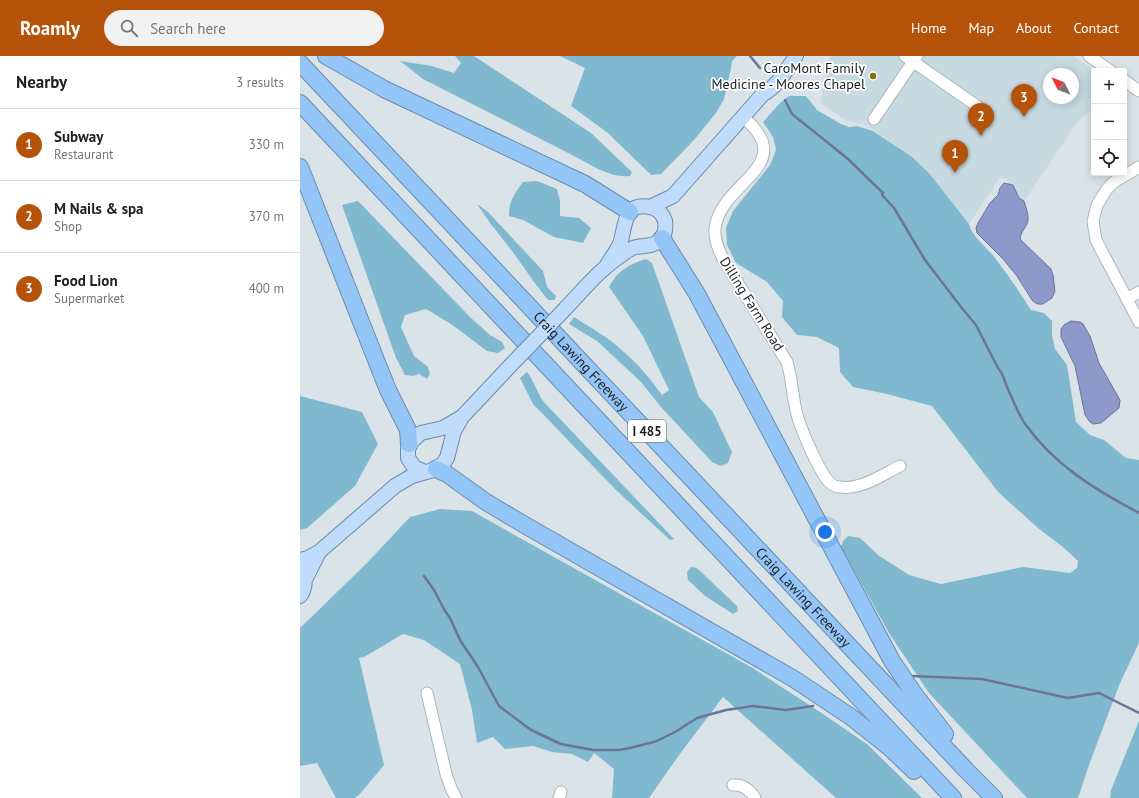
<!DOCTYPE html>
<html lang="en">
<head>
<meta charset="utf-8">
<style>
  :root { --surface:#fff; --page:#f2f2f2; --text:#222; --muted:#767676; --line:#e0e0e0; --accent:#b45309 }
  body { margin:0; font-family:"PT Sans",sans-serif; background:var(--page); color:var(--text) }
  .controls { position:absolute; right:12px; top:12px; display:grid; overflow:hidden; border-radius:4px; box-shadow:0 2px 10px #0003 }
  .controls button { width:36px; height:36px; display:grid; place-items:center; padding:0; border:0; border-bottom:1px solid var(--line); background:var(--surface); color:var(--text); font:20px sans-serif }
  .compass { position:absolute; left:743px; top:12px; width:36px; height:36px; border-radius:50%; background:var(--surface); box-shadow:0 2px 10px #0003; rotate:312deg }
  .you { position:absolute; left:525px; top:476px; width:14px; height:14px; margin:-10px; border:3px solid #fff; border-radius:50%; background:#1a73e8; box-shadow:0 0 0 6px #1a73e833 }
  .badge { display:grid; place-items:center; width:26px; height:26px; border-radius:50%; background:var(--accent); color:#fff; font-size:13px; font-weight:700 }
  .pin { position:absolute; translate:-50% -33px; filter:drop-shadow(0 1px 2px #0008) }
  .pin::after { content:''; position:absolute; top:21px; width:14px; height:12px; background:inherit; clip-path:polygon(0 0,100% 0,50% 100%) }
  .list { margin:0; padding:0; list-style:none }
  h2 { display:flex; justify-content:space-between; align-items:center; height:52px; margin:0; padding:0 16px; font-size:17px }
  h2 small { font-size:13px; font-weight:400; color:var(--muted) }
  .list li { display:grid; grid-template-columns:26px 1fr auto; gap:12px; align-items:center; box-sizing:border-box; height:72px; padding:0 16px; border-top:1px solid var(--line) }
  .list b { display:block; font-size:15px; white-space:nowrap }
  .list p { margin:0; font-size:13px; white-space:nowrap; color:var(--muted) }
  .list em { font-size:13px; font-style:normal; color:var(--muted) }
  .icon { flex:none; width:22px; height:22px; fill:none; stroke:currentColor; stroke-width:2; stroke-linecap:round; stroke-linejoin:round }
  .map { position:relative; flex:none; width:839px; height:742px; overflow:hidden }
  header { display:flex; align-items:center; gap:24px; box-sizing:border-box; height:56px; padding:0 20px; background:var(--accent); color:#fff }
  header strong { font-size:19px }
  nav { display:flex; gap:22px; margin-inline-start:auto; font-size:14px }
  .search { width:280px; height:36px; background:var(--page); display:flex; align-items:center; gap:10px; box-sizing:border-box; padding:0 14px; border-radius:22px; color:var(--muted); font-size:15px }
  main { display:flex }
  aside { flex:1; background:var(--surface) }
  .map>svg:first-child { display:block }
</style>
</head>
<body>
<header>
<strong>Roamly</strong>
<div class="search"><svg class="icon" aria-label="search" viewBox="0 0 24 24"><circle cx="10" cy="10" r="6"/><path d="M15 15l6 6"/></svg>Search here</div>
<nav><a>Home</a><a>Map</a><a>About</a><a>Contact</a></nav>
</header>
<main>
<aside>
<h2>Nearby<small>3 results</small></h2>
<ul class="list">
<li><span class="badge">1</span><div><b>Subway</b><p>Restaurant</p></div><em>330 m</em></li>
<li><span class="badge">2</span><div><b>M Nails &amp; spa</b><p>Shop</p></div><em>370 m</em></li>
<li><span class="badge">3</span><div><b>Food Lion</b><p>Supermarket</p></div><em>400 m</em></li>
</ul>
</aside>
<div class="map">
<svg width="839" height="742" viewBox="0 0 839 742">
  <rect width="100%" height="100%" fill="#dae4e8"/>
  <path fill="#c7dae1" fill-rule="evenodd" d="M530,0H773L795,15L794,55L788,57L782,61L774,71L724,145L719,142L713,129L701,120L669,168L629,117L611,100L568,70L547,65L520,47ZM749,18H773V42H749Z"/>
  <path fill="#80b9cf" d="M155,0H174L291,77L332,116L330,120C310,122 293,110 276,101L123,23L100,5L132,10L154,17L161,7Z
    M260,0H437L432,5L431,12L424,43L416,57L394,84L361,118L351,119L308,77L271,50L285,12Z
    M489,40H506L517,54L541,68L549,71L557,70L573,75L611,100L629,117L669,168C672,181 687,191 695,202C708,219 720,236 731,254L744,257L752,265V279L755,293L767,309L776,366L790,379L804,384L826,402L839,404V587L820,627L790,706L778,742H727L629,637L589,577L541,491L543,485L548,480L560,482L578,499L609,519L641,528L723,511L770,517L777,512L778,505L764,492L738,472L699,437L632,350L587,338L553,331L540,316L539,292L517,281L497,279L482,261L483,245L467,226L436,207L427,189L426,172L433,155L470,109L476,94L473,81L463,66L480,47Z
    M237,125L257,133L260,145V160L279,162L291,172L283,187L254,181L223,164L209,160C209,144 214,139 223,126Z
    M58,145L171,262L190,279L202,286L205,292L198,297L187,295L151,268L126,253L105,259L101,271L114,300L128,311L130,318L127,323L119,318L113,320L105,319L96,302L42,149Z
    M177,148L188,156L243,215L247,231L256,240L255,244H248L234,226L213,196L190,167Z
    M346,203L352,207L399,341L413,356L432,396L428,407L421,410L412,406L361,351L341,326L297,285L269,268L274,261C291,272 311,283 325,297C339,309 351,324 362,339L369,334L343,280L309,231C317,215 329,208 346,203Z
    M227,316C234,325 237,336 243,345L374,483L370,484L317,435L233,348L220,322Z
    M0,340L62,356L78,388L55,430L7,472L0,474Z
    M140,453L172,455L451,611L517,654L567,688L622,742H536L423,641L382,695L349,742H312L314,713L294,697L288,706L272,698L252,696L233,690L205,693L193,681L177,687L172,654L160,608L124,584L103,578L64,601L59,602L84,709L60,738L55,742H36L17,707L0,710V572L67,507L110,461Z
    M391,511L397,512L437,550L438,555L433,558L405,540L388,524L387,516Z
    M839,665V742H810L811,734Z"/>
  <path fill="#8e99cb" stroke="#6c7498" d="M704,127L713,129L719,142L724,145C726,152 730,161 727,168C724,174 721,176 720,183L751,213L753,219L755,235L752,242L743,248H737L732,244L717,220L703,203L677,177L676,172L678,167L690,147L698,139L700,132Z
    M771,265L780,266L783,268L790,280L799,307L820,344L819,352L801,367L793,368L790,366L785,359L775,310L761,281V273L764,269Z"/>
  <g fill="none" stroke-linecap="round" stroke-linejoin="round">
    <path stroke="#6c7498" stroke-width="2.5" d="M450,0L460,12
      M485,44L492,58L548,103L583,137L582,139L594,152L625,204L661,251L676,269L698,312C703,317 704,324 707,331C713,344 718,358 726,369C754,409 796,434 839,457
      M124,520L134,534L145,555L150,562L160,584L178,611L199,650L231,674L261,688L293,694H319L330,692L357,685L375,676L397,662L426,654L453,650L486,654L513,650
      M611,620L682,623L768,642L799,637L839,657"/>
    <defs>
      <path id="minor" d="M605,0L677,50
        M789,0L811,15
        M824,24L839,35
        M443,61C501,110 420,125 415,173C414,184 419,194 423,203L487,306C492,322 492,338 496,354C499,370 519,415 529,426C532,429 536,431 540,431C561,434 582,419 600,410
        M574,63L617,0
        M839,111L814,126L807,133L797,149L793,165L796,184L839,266
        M827,243L839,236
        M127,637L146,718L151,732L156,742
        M433,729C443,728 450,734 455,742
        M259,742L261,736"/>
      <path id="major" d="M350,151L373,140L463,38C477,31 487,13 496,0
        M265,253C283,234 301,212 323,198C327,195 331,192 336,191C345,189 352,191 359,185C365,180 366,172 365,165C363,158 357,152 350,151C322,146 326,171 320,188C317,195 311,202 307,209
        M125,416L114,411L108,402V393L112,385L121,377L143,372L162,361L210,310
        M0,504L8,502L19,496L95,430L112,420L130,415L143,408L147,402L154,375L162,361
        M5,524L19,496
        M0,540C6,532 6,523 1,515"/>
      <g id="highway">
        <path d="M26,0L84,33L285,128L330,156"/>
        <path id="s1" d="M0,7L666,714L694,742"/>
        <path d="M0,47L653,742"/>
        <path d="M0,111L78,309L88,334L108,374L109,388"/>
        <path d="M362,182L397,238L592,605L615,639L645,678"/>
        <path d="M136,413L147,418L186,446L223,468L494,623L551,661L590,692L614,715"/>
      </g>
    </defs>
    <use href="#minor" stroke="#acb6b9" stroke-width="13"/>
    <use href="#major" stroke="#6a8bac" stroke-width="16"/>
    <use href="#highway" stroke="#6a8bac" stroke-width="18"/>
    <use href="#minor" stroke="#fff" stroke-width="11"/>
    <use href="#major" stroke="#bfdcfa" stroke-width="14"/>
    <use href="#highway" stroke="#94c5f7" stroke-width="16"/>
    <defs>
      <path id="major-bridge" d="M210,310L265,253"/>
    </defs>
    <use href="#major-bridge" stroke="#6a8bac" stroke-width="16" stroke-linecap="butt"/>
    <use href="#major-bridge" stroke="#bfdcfa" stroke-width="14"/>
  </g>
  <circle fill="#846f0e" stroke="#fff" stroke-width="1.5" cx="573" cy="20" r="4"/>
  <g text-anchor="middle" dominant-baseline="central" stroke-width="3.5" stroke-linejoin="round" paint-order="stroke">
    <rect fill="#fff" stroke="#5f6264" stroke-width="1" x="328" y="364" width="38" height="22" rx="3"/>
    <g font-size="13" font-weight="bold" fill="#1b1f21">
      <text x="347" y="375">I 485</text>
    </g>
    <g font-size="14" fill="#1b1f21" stroke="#fff" text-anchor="end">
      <text x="565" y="12">CaroMont Family<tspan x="565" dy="16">Medicine - Moores Chapel</tspan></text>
    </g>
    <g font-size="14" fill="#1b1f21" stroke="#fff">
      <text transform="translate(452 248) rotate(58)">Dilling Farm Road</text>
      <text stroke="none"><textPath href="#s1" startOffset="410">Craig Lawing Freeway</textPath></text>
      <text stroke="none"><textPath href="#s1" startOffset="734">Craig Lawing Freeway</textPath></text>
    </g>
  </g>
</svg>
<div class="controls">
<button>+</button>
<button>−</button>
<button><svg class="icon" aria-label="locate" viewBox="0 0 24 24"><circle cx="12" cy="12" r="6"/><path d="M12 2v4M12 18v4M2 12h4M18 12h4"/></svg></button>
</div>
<svg class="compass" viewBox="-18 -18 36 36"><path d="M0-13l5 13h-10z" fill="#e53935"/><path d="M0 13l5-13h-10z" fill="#767676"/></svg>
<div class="you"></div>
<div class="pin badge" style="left:655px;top:117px">1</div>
<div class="pin badge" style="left:681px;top:80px">2</div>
<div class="pin badge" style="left:724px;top:61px">3</div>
</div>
</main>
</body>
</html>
